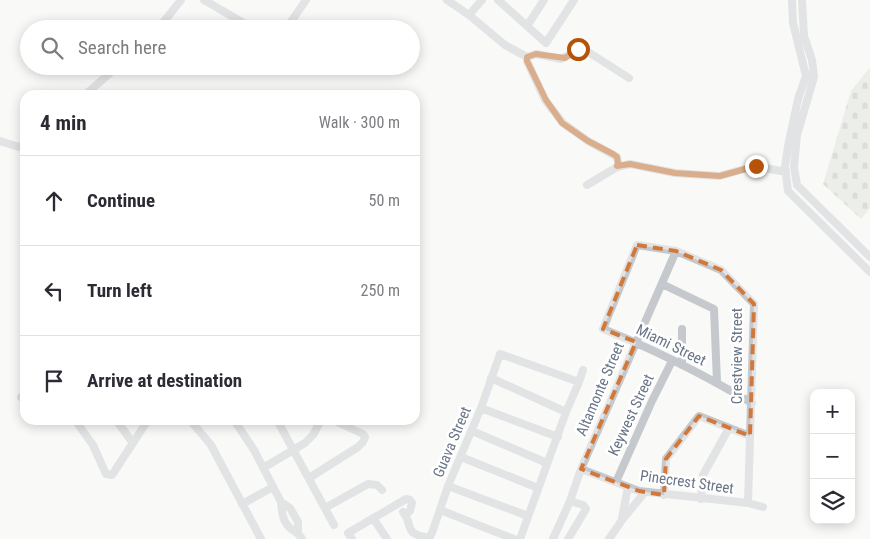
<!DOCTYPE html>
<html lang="en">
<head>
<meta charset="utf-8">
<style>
  :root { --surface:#fff; --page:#f2f2f3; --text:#2b2b33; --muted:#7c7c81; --line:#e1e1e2 }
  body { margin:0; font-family:"Roboto Condensed",sans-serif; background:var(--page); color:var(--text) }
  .controls { position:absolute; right:15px; bottom:15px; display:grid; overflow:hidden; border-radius:10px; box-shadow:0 2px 12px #0003 }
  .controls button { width:45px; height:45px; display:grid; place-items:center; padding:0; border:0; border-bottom:1px solid var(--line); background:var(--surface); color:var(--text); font:25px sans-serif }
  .stop { position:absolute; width:15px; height:15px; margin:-11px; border:4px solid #b45309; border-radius:50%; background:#fff }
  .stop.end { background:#b45309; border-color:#fff; box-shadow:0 1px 5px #0008 }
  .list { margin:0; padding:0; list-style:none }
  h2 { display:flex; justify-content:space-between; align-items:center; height:65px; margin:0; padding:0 20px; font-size:21px }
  h2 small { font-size:16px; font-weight:400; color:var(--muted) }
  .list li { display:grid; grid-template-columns:32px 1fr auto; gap:15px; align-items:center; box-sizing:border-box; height:90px; padding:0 20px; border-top:1px solid var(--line) }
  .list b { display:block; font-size:19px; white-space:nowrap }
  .list em { font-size:16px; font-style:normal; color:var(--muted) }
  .icon { flex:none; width:28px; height:28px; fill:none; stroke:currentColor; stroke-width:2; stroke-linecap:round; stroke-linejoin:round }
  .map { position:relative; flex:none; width:870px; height:539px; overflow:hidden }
  .search { position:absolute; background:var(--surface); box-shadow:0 2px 12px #0003; left:20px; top:20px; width:400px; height:55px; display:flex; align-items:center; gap:12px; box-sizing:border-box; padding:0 18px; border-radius:28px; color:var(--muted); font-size:19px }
  .panel { position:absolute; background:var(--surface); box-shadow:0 2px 12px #0003; left:20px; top:90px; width:400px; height:335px; border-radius:15px }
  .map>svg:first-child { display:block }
</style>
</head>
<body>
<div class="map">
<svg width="870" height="539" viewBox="0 0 870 539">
  <defs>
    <pattern id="cemetery-stones" width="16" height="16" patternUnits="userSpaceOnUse" patternTransform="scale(1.25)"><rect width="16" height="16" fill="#dae0d8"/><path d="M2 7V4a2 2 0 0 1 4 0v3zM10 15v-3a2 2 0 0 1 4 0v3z" fill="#b5bab5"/></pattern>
  </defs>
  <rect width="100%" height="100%" fill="#f9f9f7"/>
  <path fill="url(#cemetery-stones)" d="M870,67V208L861,219L823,184L851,91Z"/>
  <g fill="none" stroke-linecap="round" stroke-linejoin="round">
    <path stroke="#c5c8cc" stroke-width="8" d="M204,0L254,29
      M447,0L469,15L482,0
      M498,0L546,43L574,0
      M792,0L793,23L806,76L798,99L788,146L785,167L788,191L870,272
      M802,0L804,36L812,60L814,77L797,135L794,167L797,185L870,257
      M469,15L505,45L527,57L536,54L561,59L582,48L629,78
      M527,26L544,0
      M158,29L181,0
      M286,29L306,0
      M527,57V61L545,100L563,123L588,141L617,157L618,163L617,167L587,185
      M85,95L118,66
      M0,141L19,147L25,144
      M617,167L630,164L675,173L719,176L755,166L786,172
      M662,284L714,309L717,382
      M682,365V329
      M491,378L566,412
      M21,397L25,398
      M481,408L558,437
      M75,420L93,445L106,474L112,475L148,420
      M116,420L133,443
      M190,420L211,445L261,539
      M234,420L254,450L281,502L290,508L298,522V533
      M277,420L334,525
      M472,431L547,463
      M461,457L538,488
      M263,468L305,443L313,435L321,420
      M581,469L639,491L748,503L763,507
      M309,478L358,447L363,442L365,437L363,434L333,420
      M616,482L652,401L672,361
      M448,486L528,516
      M664,495L666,459L699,416L750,436
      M701,499L703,475L729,428
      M281,502C282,511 282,521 290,528C295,532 299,533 302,539
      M748,503L754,304L721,270L676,251L637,245L603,329C654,349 704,375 752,403
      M242,504L273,487
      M325,508L368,484L377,485L382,490
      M440,510L514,539
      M403,512C415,527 401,533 430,538
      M373,518L387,539
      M622,518L628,487
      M352,539L348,533L406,499L410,500L412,503L410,511L405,514
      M428,539L432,533L448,486L481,408L500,354L579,382
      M520,539L566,412L579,382L583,370
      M553,539L570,501L581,469L676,251
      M568,539L586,509L583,505L570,501
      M609,539L622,520L645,492"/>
  </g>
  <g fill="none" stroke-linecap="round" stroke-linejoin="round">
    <path stroke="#b45309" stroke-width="6" d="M578,49L565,58L536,54L527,57V61L546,100L562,123L588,141L613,154L617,157L618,163L617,166L630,164L675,173L720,176L756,166"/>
  </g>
  <path d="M0 0H870V539H0ZM637,245L676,251L721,270L754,304L750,436L699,416L666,459L664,495L639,491L581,469L636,342L603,329Z" fill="#f9f9f7" fill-opacity=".55" fill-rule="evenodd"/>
  <path fill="none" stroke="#d1793c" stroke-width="4" stroke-dasharray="10 6" stroke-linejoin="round" d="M637,245L676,251L721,270L754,304L750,436L699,416L666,459L664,495L639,491L581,469L636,342L603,329Z"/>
  <g text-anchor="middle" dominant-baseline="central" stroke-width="5" stroke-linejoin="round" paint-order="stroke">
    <g font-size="15" fill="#6a7587" stroke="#fff">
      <text transform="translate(671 345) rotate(26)">Miami Street</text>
      <text transform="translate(737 356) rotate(-90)">Crestview Street</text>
      <text transform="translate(600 389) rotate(-67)">Altamonte Street</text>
      <text transform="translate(631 415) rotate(-65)">Keywest Street</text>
      <text transform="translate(452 442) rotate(-67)">Guava Street</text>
      <text transform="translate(687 482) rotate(8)">Pinecrest Street</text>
    </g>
  </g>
</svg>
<div class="controls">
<button>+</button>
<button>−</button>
<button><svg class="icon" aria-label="layers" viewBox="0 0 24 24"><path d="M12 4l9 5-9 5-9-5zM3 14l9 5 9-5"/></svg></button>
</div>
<div class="stop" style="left:578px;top:49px"></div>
<div class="stop end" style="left:756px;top:166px"></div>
<div class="search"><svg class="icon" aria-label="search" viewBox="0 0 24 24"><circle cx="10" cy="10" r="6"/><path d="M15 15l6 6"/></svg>Search here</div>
<section class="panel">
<h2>4 min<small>Walk · 300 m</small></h2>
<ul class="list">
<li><svg class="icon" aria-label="ahead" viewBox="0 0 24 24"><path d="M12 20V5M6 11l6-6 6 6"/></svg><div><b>Continue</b></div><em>50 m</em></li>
<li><svg class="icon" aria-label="left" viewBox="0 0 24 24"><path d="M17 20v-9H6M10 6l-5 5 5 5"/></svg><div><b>Turn left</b></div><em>250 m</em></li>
<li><svg class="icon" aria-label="arrive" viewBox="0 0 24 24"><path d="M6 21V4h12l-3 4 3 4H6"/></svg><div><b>Arrive at destination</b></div></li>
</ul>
</section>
</div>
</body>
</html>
